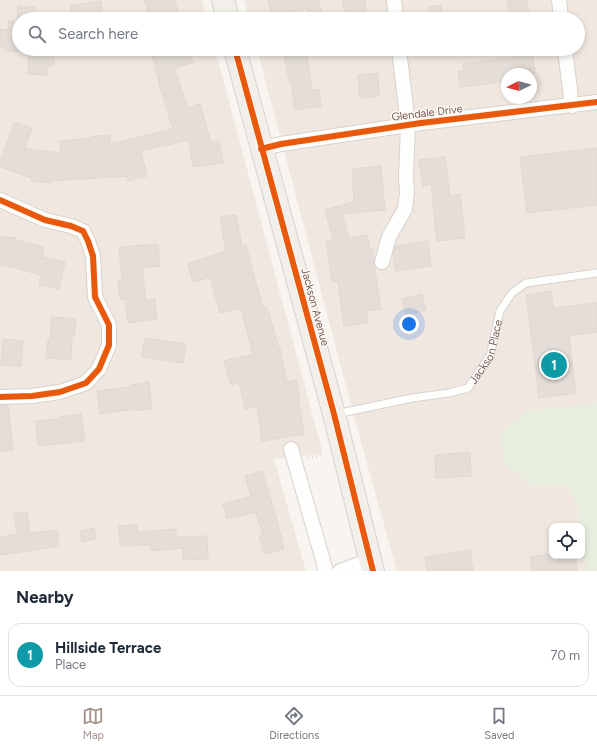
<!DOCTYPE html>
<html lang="en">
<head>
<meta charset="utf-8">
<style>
  :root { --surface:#fff; --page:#f6f6f7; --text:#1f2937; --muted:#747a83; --line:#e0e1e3; --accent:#a3918a }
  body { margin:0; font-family:Figtree,sans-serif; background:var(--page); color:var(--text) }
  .controls { position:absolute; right:12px; bottom:12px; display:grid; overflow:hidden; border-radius:8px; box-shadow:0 2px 6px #0003 }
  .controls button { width:36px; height:36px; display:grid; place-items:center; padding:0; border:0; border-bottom:1px solid var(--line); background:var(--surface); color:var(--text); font:20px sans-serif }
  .compass { position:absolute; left:501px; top:68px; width:36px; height:36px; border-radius:50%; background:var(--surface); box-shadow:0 2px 6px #0003; rotate:264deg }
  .you { position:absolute; left:409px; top:324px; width:14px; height:14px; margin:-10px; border:3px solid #fff; border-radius:50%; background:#1a73e8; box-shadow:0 0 0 6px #1a73e833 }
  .badge { display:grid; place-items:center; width:26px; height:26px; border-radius:50%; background:var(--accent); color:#fff; font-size:13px; font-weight:700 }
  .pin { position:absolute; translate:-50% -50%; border:2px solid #fff; box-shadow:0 1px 4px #0006 }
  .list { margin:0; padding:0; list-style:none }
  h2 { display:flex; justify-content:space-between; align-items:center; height:52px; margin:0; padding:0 16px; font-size:17px }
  h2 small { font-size:13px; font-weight:400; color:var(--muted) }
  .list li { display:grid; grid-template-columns:26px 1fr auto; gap:12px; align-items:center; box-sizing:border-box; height:64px; margin:0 8px 8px; padding:0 8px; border:1px solid var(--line); border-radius:12px }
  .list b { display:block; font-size:15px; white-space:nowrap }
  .list p { margin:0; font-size:13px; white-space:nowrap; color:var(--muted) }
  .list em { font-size:13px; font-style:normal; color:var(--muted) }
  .icon { flex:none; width:22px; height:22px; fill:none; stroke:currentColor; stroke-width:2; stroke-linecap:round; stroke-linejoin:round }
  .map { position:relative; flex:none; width:597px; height:571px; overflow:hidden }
  .search { position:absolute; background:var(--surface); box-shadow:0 2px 6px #0003; left:12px; right:12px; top:12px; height:44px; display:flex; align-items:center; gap:10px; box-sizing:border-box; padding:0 14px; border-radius:22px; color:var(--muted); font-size:15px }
  .sheet { height:124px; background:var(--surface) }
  nav { display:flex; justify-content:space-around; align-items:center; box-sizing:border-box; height:56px; border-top:1px solid var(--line); background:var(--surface); font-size:11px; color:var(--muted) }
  nav a { display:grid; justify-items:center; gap:2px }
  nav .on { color:var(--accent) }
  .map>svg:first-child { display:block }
</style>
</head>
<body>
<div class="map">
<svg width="597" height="571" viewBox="0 0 597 571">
  <rect width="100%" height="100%" fill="#f8f5f1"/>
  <path fill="#f0e7e0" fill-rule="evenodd" d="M0,0H202L207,19H19V49H215L323,454L274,459L306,571H0Z
    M244,0H597V571H397L359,435L257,49H578V19H249ZM507,74H531V98H507ZM552,526H582V556H552Z"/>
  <path fill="#e8eedd" d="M597,403V571H586L582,538V526H581L578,505L566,486L531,485L504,463L501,432L509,424L519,420L529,410L581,406Z"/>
  <path fill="#e5ded8" stroke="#e1d8d3" d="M144,0H174L181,19H151Z
    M268,0H319L322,19H308L307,8L272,16Z
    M343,0H365L367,19H345Z
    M507,0H527L529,17L510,19Z
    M101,1L103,19H72L71,6Z
    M441,5L443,19H430L428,7Z
    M18,6L35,7V19H17Z
    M8,21H19V52L5,51V47H0V29L8,30Z
    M29,49H54V66H48L47,75L28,74Z
    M171,49H189L193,63L174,68L188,108L200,104L211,142L219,141L223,163L193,167L189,140L141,151L147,176L128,181L127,176L52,181V183L31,181V178L0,167V163L14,122L32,128L25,149L61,153L60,141L92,138V136L110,135V144L173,129L158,81H159L152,55Z
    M283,49H306L312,90L319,89L321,106L295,110L291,81H289Z
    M532,49L535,74H507V79H502L503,82L460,87L458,72L464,71L463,64L515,57L514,50Z
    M378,73L379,96L360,98L358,75Z
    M597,148V205L527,213L520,157Z
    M445,157L450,196L460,194L465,238L437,241L431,184L423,186L419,160Z
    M381,166L385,210L342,214L349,238L367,235L370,249H372L381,309L366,311L368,323L344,326L338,281L332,282L326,241L333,240L325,210L354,202L352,169Z
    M236,215L242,246L246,245L263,308L267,307L279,349H280L287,382L296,380L300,397L298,398L304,434L262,441L257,406L245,409L239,383L231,385L224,361L253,354L241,308L220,313L210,277L193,282L188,263L226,251L220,217Z
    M0,236L16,238V240L44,247L42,257L65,262L59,289L39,285L41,275L18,269V268L0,265Z
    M428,241L431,266L396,271L393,255L395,246Z
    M158,244L160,266L142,268L146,300L155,299L157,319L128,323L125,299H120L118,280H122L119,247Z
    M551,291L553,308L597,303V332L569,336L576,393L539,398L526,295Z
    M422,294L426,310L406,315L402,299Z
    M52,317L76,319L74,336L72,335L71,360L46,358L48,340H50Z
    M145,338L186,344L183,363L142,357Z
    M3,339L23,341L21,366L1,365Z
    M149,382L152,408L135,411L134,409L100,414L97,391L131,387V385Z
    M0,405H8L13,450L0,451Z
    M81,414L85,441L38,446L36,421L60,419V417Z
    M470,452L471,476L436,478L435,455Z
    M262,471L277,520L284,549L264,554L259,536L263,535L256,512L227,519L223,504L251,496L245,476Z
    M27,512L30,533L57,530L59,546L0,555V537L17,534L14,514Z
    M137,525L138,532L176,529V537L207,536L208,559L183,560V548L151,551V545L120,546L119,526Z
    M94,528L96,539L82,542L80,531Z
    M470,550L473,571H427L425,557Z
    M552,554V556H575L577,571H532L530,557Z"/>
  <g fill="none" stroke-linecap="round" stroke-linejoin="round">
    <defs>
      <g id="service">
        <path id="s1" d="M336,414L412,398L449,393L468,388L490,356L500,311L512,293L526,283L597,273"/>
      </g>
      <path id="minor" d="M394,0L396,19
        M559,0L561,19
        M565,49L572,106
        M261,149L281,144L421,123L597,102
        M0,200L45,220L71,226L83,231L88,241L93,256L95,297L109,325V345L99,369L86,383L60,392L32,396L0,397
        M382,262L389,237L405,209L407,192L406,177L408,125L399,49
        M291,449L326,571
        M340,571L370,560"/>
      <path id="primary" d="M223,0L228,19
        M235,49L334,414L373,571"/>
    </defs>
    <use href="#service" stroke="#d8d2cf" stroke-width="9"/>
    <use href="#minor" stroke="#d8d2cf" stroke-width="16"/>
    <use href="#primary" stroke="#d9d1ce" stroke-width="24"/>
    <path stroke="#dad4d1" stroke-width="2.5" stroke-dasharray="1 3" stroke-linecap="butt" d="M308,458L323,454"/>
    <use href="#service" stroke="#fefefd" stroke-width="7"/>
    <use href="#minor" stroke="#fefefd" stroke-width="14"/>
    <use href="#primary" stroke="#f2eee9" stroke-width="22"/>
    <defs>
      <path id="cycleway" d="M235,49L334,414L373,571
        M261,149L281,144L421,123L597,102
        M0,200L45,220L71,226L83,231L88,241L93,256L95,297L109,325V345L99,369L86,383L60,392L32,396L0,397"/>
    </defs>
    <use href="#cycleway" stroke="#fef9f4" stroke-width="8"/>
    <use href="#cycleway" stroke="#e8590c" stroke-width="6"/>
  </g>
  <g text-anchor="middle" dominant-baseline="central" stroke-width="3" stroke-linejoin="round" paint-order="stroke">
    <g font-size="11" fill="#755b52" stroke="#fef9f4">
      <text transform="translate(427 113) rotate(-7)">Glendale Drive</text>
      <text transform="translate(315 307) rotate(75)">Jackson Avenue</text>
      <text stroke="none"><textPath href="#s1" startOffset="176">Jackson Place</textPath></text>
    </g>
  </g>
</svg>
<div class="controls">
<button><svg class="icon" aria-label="locate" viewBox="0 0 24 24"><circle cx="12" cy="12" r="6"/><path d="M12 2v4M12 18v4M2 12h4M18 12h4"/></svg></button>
</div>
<svg class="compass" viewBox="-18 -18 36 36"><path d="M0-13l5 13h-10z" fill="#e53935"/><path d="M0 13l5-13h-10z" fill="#747a83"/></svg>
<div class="you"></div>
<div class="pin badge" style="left:554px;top:365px;background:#0f9aa8">1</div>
<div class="search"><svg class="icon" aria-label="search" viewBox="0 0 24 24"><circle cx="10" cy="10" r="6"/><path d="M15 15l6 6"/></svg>Search here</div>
</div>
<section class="sheet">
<h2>Nearby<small></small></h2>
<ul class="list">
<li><span class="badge" style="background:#0f9aa8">1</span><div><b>Hillside Terrace</b><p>Place</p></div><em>70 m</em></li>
</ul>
</section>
<nav>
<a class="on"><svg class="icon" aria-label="map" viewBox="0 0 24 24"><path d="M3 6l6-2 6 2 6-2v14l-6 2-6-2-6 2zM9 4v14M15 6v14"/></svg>Map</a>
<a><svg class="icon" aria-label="directions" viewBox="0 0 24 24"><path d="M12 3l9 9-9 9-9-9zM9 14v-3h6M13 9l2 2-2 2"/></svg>Directions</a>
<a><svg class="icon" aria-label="saved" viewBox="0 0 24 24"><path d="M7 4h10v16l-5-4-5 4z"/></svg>Saved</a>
</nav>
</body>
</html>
